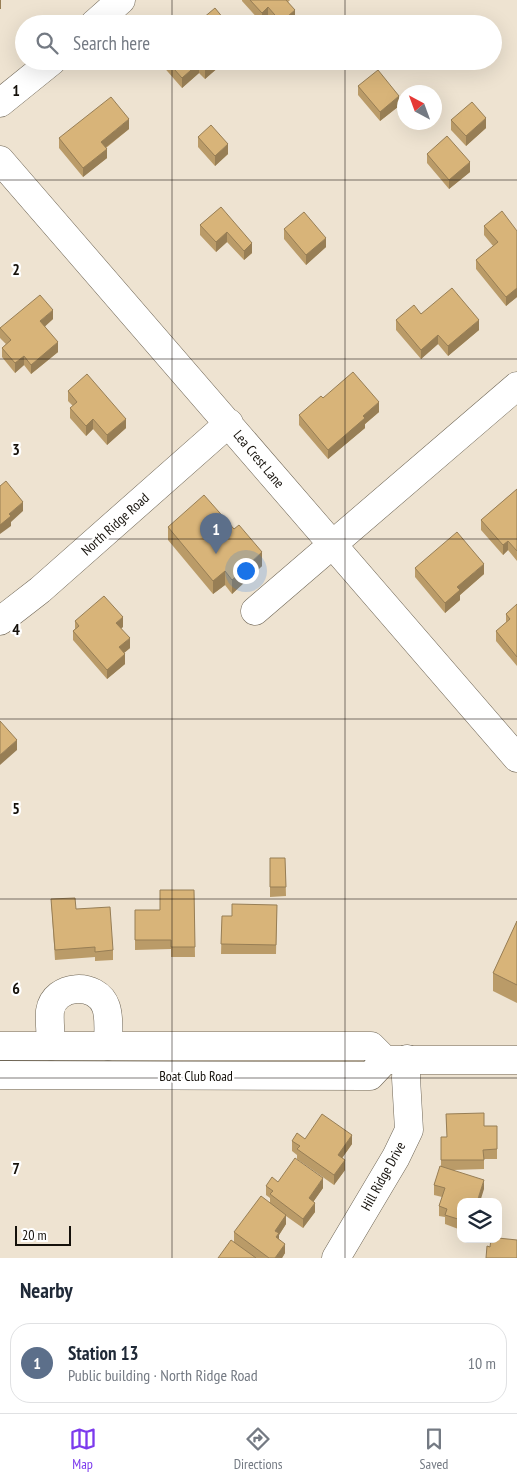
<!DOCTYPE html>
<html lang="en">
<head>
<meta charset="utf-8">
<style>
  :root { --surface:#fff; --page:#f2f2f3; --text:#1f2937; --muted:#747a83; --line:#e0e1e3; --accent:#7c3aed }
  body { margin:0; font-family:"PT Sans Narrow",sans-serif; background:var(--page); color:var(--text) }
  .controls { position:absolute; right:15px; bottom:15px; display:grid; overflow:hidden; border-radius:10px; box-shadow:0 5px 20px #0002 }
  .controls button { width:45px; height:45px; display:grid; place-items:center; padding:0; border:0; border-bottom:1px solid var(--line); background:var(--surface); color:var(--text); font:25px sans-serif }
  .compass { position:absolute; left:397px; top:85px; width:45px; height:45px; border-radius:50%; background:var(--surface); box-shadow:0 5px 20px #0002; rotate:319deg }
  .scale { position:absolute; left:15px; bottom:12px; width:56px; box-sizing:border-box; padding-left:5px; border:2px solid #15110b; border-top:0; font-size:14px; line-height:18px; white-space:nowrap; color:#15110b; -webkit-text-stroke:4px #fff; paint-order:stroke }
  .you { position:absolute; left:245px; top:570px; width:18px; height:18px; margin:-12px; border:4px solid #fff; border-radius:50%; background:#1a73e8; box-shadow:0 0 0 8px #1a73e833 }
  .badge { display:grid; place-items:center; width:32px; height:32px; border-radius:50%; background:var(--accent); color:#fff; font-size:16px; font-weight:700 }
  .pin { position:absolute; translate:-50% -41px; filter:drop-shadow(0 1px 2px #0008) }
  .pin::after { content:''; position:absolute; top:26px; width:18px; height:15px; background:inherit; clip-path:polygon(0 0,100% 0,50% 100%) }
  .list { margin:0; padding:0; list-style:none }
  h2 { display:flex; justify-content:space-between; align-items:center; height:65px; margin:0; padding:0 20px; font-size:21px }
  h2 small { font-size:16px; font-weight:400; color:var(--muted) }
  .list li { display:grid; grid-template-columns:32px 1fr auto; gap:15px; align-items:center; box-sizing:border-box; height:80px; margin:0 10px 10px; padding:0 10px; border:1px solid var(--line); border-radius:20px }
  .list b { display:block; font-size:19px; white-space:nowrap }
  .list p { margin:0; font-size:16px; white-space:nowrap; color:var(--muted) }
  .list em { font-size:16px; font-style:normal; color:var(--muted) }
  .icon { flex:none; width:28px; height:28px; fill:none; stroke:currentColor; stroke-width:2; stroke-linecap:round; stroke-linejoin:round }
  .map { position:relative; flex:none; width:517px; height:1258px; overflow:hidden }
  .search { position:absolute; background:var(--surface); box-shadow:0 5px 20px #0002; left:15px; right:15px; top:15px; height:55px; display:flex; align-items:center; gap:12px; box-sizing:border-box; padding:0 18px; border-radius:28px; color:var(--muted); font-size:19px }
  .sheet { height:155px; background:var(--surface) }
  nav { display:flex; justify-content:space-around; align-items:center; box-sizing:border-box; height:70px; border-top:1px solid var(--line); background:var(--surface); font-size:14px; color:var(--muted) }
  nav a { display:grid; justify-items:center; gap:2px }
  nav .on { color:var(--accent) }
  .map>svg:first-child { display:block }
</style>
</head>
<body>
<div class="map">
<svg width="517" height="1258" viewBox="0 0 517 1258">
  <rect width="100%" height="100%" fill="#eee3d1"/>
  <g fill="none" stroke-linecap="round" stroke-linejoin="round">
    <defs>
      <path id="minor" d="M94,24L121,0
        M0,103L52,61
        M0,160L517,758
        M255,611L517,386
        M0,621L40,590L229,423
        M51,1046C51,1035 49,1022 50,1011C54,984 97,981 106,1007C110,1019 108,1033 108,1046
        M336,1258L396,1157L409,1130L406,1078L407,1059"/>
      <path id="major" d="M0,1046H371L385,1060
        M0,1075L370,1076L385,1060H517"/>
    </defs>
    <use href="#minor" stroke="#6e6555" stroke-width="29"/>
    <use href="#major" stroke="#6e6555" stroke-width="29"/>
    <use href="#minor" stroke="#fff" stroke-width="28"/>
    <use href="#major" stroke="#fff" stroke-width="28"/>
  </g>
  <path fill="#ba9b68" d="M242,0H290L288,2L295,19L290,24H274L268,17L262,23L242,1Z
    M161,61H220V66L205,79L199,73L182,88L161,64Z
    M358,86L399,106L380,121L358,95Z
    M451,120L486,128L466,146L451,130Z
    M129,129L106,148L107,158L83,177L59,148V138Z
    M198,137L228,154L215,166L198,147Z
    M427,154L470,172L449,189L427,163Z
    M221,207L252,253L244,260L227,242L216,252L200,235V225Z
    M484,226L517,231V297L506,306L476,269V260L493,246L484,235Z
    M284,229L326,247L306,265L284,239Z
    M421,314L479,330L448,356L438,344L421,359L396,330V320Z
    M53,319L45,326L58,352L31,374L24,365L15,373L2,357V348L6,344L0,338V328Z
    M68,391L126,428L107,445L93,429L86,436L70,418V408L73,406L68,401Z
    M323,398L379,412L365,424V428L328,459L299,425V415Z
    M517,489V561L508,550L503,555L481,530V520Z
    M168,527L262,566L232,594L225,585L213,594L168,540Z
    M415,568L484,574L460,595V600L445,613L415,577Z
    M517,604V666L496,641V631L506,623V614Z
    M75,621L123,627L121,628L130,648L124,653L125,664L107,679L73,640V631L75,629Z
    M270,858H285L286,896L270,897Z
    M194,890L195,957H171V949L135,950V910H160Z
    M51,899L76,909L113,950V960L95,961V957L55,960Z
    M277,905L276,954H221L222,916H232Z
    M517,921V1003L493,991V973Z
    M446,1114L484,1126H497V1159H484V1169L453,1170L484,1189L461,1202V1230L445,1224V1217L439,1216V1206L442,1197L434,1195V1185L441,1166V1137H447Z
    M305,1139L352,1144L342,1158L345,1170L334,1185L297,1159V1155L292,1151V1141Z
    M278,1182L323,1188L313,1202L315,1212L303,1228L286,1216V1224L279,1235V1239L285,1253L282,1258H218L234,1242V1232L270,1202V1198L266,1195V1186Z"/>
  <path fill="#977e55" d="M0,0H1V9H0Z
    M268,7V17L262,23V13Z
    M295,10V19L290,24H281V22Z
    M215,61H220V66L205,79V70Z
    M199,63V73L182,88V78Z
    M399,96V106L380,121V112Z
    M486,118V128L466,146V136Z
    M129,119V129L101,151V142Z
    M228,144V154L215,166V156Z
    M107,149V158L83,177V168Z
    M470,162V172L449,189V180Z
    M227,232V242L216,252V242Z
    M326,238V247L306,265V255Z
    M252,243V253L244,260V251Z
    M517,288V297L506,306V297Z
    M53,310V319L40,331V321Z
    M479,320V330L448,356V346Z
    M438,335V344L421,359V350Z
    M58,342V352L31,374V365Z
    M24,356V365L15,373V363Z
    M379,402V412L365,424V428L328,459V450L363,416Z
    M93,419V429L86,436V426Z
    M126,419V428L107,445V435Z
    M23,502V511L11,522V526L0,534V525L9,514Z
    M508,541V550L503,555V545Z
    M262,552V566L232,594V580Z
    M484,564V574L460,595V600L445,613V603L457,587Z
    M225,571V585L213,594V581Z
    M123,617V627L116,632V623Z
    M130,638V648L119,657V647Z
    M125,654V664L107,679V670Z
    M17,740V750L0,765V755Z
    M352,1135V1144L338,1164V1155Z
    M345,1160V1170L334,1185V1175Z
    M323,1178V1188L309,1208V1198Z
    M484,1180V1189L480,1202H477Z
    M315,1203V1212L303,1228V1219Z
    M286,1215V1224L279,1235V1243L276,1247L275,1231Z
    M285,1244V1253L282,1258H275Z"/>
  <path fill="#d8b479" stroke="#977e55" d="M250,0H286L295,10L281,22L268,7L262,13Z
    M215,8L228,24H196Z
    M167,61H215L205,70L199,63L182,78Z
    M378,70L399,96L380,112L358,86Z
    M111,97L129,119L101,142L107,149L83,168L59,138Z
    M472,102L486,118L466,136L451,120Z
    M211,125L228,144L215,156L198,137Z
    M447,136L470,162L449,180L427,154Z
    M221,207L252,243L244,251L227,232L216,242L200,225Z
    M502,211L517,231V288L506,297L476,260L498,242L484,226Z
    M304,212L326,238L306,255L284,229Z
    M452,288L479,320L448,346L438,335L421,350L396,320L414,305L421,314Z
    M40,295L53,310L40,321L58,342L31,365L24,356L15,363L2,348L11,340L0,328Z
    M353,372L379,402L363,416L365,418L328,450L299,415L321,396L323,398Z
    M87,374L126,419L107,435L93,419L86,426L70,408L77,402L68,391Z
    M6,481L23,502L9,514L11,516L0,525V486Z
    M517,489V551L508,541L503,545L481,520Z
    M204,495L234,529L239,525L262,552L232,580L225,571L213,581L168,527Z
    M457,532L484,564L457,587L460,590L445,603L415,568Z
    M104,596L123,617L116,623L130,638L119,647L125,654L107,670L73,631L79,626L75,621Z
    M517,604V657L496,631L510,619L506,614Z
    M0,721L17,740L0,755Z
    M270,858H285L286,887H270Z
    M160,890H194L195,947H171V940H135V910H160Z
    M75,898L76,909L110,907L113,950L95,952V947L55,950L51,899Z
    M232,904L277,905L276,945L221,944L222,916H232Z
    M517,921V985L493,973Z
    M484,1113V1126H497V1149L483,1150L484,1160H441V1137H447L446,1114Z
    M322,1114L352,1135L338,1155L345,1160L334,1175L297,1149L300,1146L292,1141L297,1133L305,1139Z
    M295,1158L323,1178L309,1198L315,1203L303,1219L270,1194L273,1191L266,1186L272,1177L278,1182Z
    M440,1166L484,1180L477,1202H461V1220L445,1215L447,1209L439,1206L445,1188L434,1185Z
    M261,1196L286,1215L275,1231L279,1233L276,1237L285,1244L275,1258H269L234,1232Z
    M498,1238L517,1240V1258H486L487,1246L490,1247L491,1239H498Z
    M231,1240L256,1258H218Z"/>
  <path fill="none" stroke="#15110b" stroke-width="1" stroke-opacity="0.55" d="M172,0V24M345,0V24M172,61V1258M345,61V1258M0,180H517M0,359H517M0,539H517M0,719H517M0,899H517M0,1078H517"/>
  <g text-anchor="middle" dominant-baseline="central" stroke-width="4.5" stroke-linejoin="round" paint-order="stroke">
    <g font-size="14" fill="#15110b" stroke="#fff">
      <text transform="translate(259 459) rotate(50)">Lea Crest Lane</text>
      <text transform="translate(115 524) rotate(-42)">North Ridge Road</text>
      <text x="196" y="1076">Boat Club Road</text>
      <text transform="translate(383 1176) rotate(-61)">Hill Ridge Drive</text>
    </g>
  </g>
  <g font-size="16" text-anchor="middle" font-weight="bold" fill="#15110b" stroke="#fff" stroke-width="4.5" stroke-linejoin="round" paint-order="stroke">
    <text x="16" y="96">1</text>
    <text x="16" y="275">2</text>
    <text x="16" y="455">3</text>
    <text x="16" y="635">4</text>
    <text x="16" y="814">5</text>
    <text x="16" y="994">6</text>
    <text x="16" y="1174">7</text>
  </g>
</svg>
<div class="controls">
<button><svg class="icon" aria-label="layers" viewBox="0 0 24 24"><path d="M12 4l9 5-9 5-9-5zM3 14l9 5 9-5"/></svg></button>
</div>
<svg class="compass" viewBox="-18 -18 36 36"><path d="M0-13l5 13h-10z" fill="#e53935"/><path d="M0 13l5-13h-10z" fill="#747a83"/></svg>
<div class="scale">20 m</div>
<div class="you"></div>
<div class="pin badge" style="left:216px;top:554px;background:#5c6f8a">1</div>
<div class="search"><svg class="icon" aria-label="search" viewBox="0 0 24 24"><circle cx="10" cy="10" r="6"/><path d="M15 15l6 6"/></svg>Search here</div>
</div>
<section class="sheet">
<h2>Nearby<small></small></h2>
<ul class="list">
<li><span class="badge" style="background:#5c6f8a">1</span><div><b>Station 13</b><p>Public building · North Ridge Road</p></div><em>10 m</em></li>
</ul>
</section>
<nav>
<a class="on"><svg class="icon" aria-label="map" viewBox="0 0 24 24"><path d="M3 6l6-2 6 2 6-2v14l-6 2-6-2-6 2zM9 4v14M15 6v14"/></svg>Map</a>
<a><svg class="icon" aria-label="directions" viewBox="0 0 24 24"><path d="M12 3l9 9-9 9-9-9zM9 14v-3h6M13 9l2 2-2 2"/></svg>Directions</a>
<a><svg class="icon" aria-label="saved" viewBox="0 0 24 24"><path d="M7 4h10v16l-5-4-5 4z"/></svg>Saved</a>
</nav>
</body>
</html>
